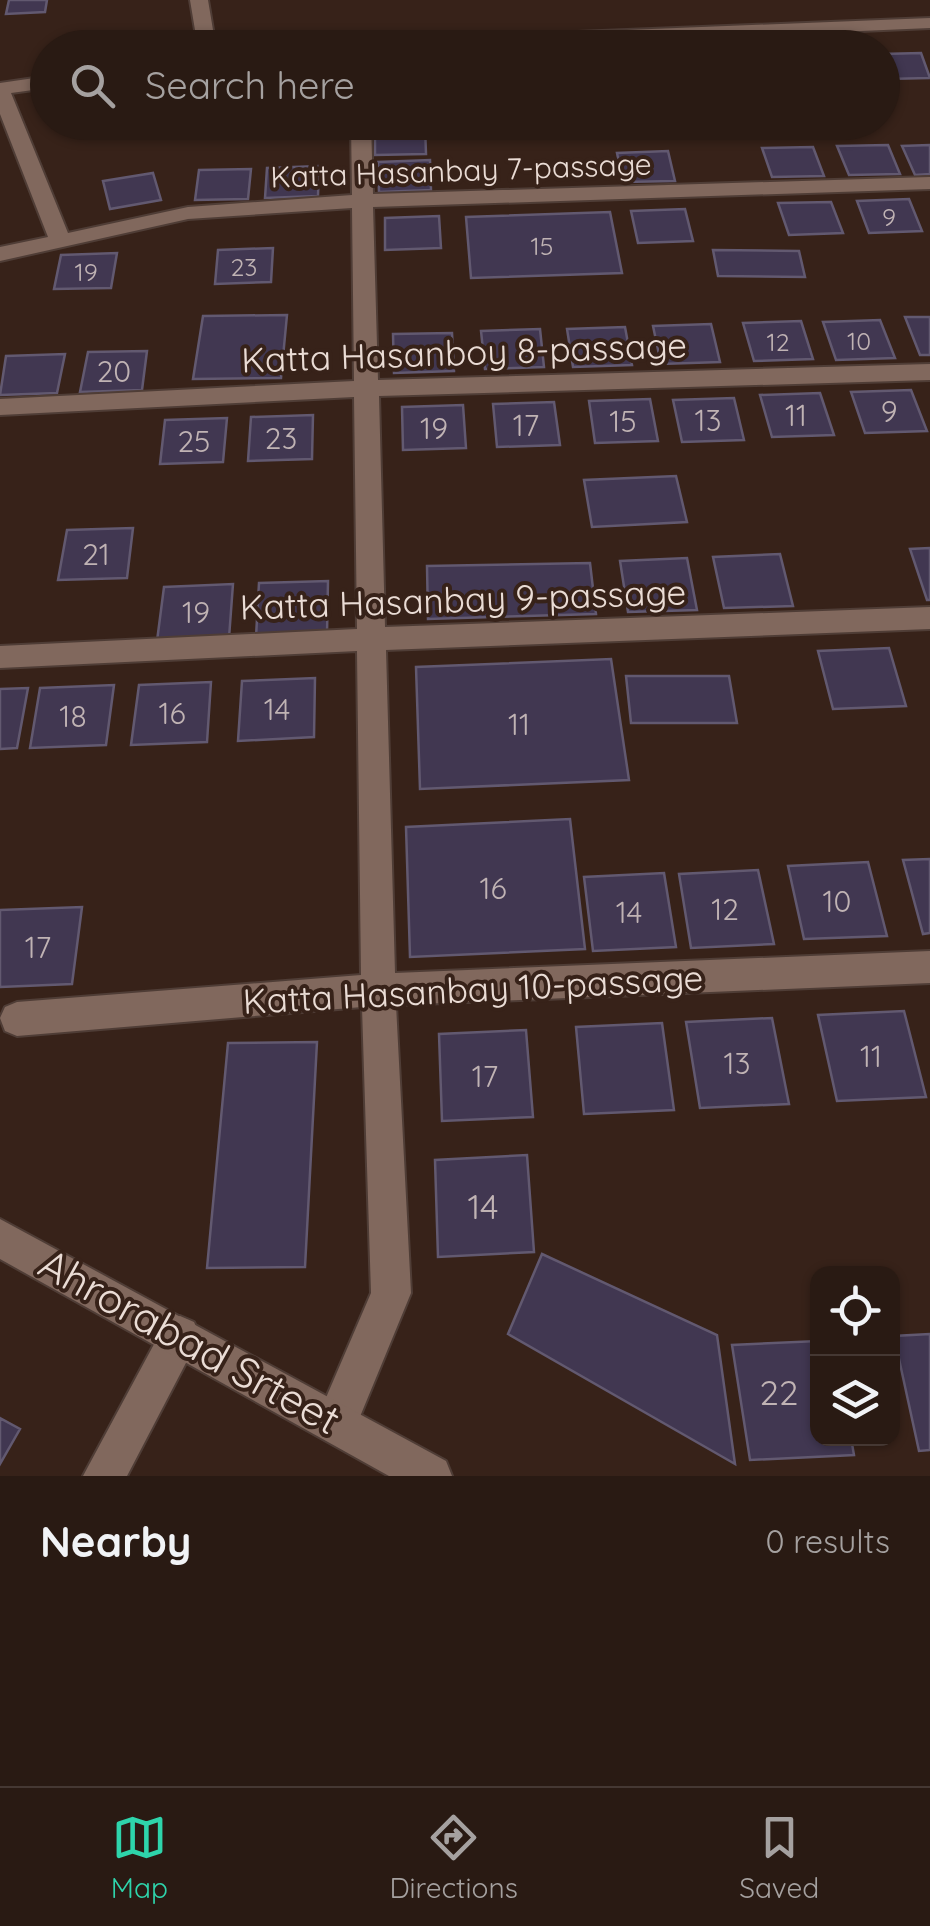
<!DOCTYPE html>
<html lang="en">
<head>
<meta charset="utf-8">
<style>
  :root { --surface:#291a13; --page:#352721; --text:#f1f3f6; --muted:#a5a1a0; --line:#453833; --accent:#2ed4ab }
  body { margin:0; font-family:Quicksand,sans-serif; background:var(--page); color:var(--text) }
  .controls { position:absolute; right:30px; bottom:30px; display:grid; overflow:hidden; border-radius:20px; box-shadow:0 2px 8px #0004 }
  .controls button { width:90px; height:90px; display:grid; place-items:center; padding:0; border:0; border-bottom:2px solid var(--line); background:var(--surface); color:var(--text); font:50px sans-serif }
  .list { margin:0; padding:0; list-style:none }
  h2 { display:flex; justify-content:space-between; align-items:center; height:130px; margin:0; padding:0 40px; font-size:42px }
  h2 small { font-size:32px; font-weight:400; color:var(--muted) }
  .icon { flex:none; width:55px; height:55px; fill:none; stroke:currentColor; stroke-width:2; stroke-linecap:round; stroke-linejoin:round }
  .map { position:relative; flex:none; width:930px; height:1476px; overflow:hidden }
  .search { position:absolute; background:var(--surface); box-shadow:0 2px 8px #0004; left:30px; right:30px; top:30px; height:110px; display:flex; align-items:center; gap:25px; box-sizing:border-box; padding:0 35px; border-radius:55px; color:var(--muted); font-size:38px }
  .sheet { height:310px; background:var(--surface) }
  nav { display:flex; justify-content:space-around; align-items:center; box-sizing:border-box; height:140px; border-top:2px solid var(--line); background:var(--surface); font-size:28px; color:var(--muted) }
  nav a { display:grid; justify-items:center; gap:5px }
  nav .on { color:var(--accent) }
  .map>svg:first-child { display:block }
</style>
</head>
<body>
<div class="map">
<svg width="930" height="1476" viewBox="0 0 930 1476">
  <rect width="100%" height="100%" fill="#372219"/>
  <path fill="#413751" stroke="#625970" stroke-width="2.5" d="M9,0H47L45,12L6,14Z
    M921,53L930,78L886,79L882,54Z
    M425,126L426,154L375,155V127Z
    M888,145L900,174L849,175L837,146Z
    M930,145V174L915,175L902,146Z
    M813,147L824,176L772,177L762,148Z
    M668,151L675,181L623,182L617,153Z
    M430,160L431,190L379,192L378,162Z
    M319,166L318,196L265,198L267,168Z
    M251,169L248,199L195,200L199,170Z
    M153,173L161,200L110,209L103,181Z
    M909,199L922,231L869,233L857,201Z
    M831,202L843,233L789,235L778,203Z
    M685,209L693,241L638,243L631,211Z
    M610,212L622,273L471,278L466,217Z
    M439,216L441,248L385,250V218Z
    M273,248L271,282L215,284L218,250Z
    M713,250L799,251L805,277L718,276Z
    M117,253L111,288L54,289L61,255Z
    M287,315L281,378L193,379L203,316Z
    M905,317H930V355H920Z
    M880,320L895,358L836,360L823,322Z
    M801,321L813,359L754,361L743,323Z
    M711,324L720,362L661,364L653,326Z
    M625,327L632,365L573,367L567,329Z
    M540,329L544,367L485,369L481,331Z
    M452,333L454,371L394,373L393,334Z
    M147,351L142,390L80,392L88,352Z
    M65,354L57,393L0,395L6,356Z
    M911,390L927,431L865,433L851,392Z
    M820,393L834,435L772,437L760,395Z
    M734,398L744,440L682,442L673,400Z
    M650,399L658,441L595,443L589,401Z
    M554,402L560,445L497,447L493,404Z
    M463,405L466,448L403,450L402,407Z
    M313,415L312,459L248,461L251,417Z
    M227,418L223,462L160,464L165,420Z
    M676,476L687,522L592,527L584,480Z
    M133,528L127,578L58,580L67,530Z
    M930,548V600H927L910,549Z
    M780,554L793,606L724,608L713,557Z
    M687,558L697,610L628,612L620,561Z
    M590,563L596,614L428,619L427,566Z
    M328,581L327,634L256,637L259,583Z
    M233,584L229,638L157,641L164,587Z
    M889,648L906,706L833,709L818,651Z
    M611,659L629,780L420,789L416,667Z
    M626,676H729L737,723H631Z
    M315,678L314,737L238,741L242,681Z
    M211,682L207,742L131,745L139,685Z
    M114,685L106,745L30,748L40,688Z
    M28,688L17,748L0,749V689Z
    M570,819L585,949L410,957L406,827Z
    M930,859V933L923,934L903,860Z
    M868,862L887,936L804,939L788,866Z
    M758,870L774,944L691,948L679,874Z
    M664,873L676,947L593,951L584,877Z
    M82,907L72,984L0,987V910Z
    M904,1011L926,1097L837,1101L818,1015Z
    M772,1018L789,1104L700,1108L686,1022Z
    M662,1023L674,1110L584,1114L576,1027Z
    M526,1030L533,1117L442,1121L439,1034Z
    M317,1042L305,1267L207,1268L228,1043Z
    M527,1155L534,1252L438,1257L435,1160Z
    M542,1254L717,1335L735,1464L508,1334Z
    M930,1334V1450L919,1451L894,1336Z
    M818,1341V1438H851L854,1455L750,1460L732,1345Z
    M0,1418L20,1429L0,1464Z"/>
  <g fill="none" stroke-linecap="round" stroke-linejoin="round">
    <defs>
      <path id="minor" d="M190,0H208L216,48H198Z
        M930,18V28L474,48H318L327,42Z
        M48,76V88L11,93L68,233L188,207L352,195L351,122H371L373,194L930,177V189L373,207L378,380L930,364V380L379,396L385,627L930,607V629L386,650L395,973L930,951V983L396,1005L411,1293L352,1436L337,1442L322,1436L316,1421L371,1293L362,1007L17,1036L5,1031L0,1018L5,1007L17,1002L361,975L357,651L0,668V646L357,629L354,397L0,415V399L354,381L352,208L188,219L0,261V247L48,237L0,114V83Z
        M180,1316L194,1322L200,1336L127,1476H83L166,1322Z"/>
      <path id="tertiary" d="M0,1219L446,1461L452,1476H389L0,1259Z"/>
    </defs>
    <use href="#minor" stroke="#4f3d36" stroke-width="4"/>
    <use href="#tertiary" stroke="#4f3d36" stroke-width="4"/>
    <use href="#minor" fill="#81685d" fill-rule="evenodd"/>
    <use href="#tertiary" fill="#81685d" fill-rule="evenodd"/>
  </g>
  <g text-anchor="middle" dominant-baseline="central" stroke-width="8" stroke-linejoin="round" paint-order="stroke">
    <g font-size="25" fill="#c0b3b4">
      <text x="889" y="216">9</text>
      <text x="542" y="245">15</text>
      <text x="244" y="266">23</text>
      <text x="86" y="271">19</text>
      <text x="859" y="340">10</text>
      <text x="778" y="341">12</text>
    </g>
    <g font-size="30" fill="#eadcd5" stroke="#372219">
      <text transform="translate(461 170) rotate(-2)">Katta Hasanbay 7-passage</text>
    </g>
    <g font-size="30" fill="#c0b3b4">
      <text x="114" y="371">20</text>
      <text x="889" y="411">9</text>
      <text x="796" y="415">11</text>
      <text x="708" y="420">13</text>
      <text x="623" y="421">15</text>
      <text x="526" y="425">17</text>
      <text x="434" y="428">19</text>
      <text x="281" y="438">23</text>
      <text x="194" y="441">25</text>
      <text x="96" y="554">21</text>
      <text x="196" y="612">19</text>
      <text x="277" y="709">14</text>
      <text x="172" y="713">16</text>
      <text x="73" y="716">18</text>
      <text x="519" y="724">11</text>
      <text x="493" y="888">16</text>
      <text x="837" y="901">10</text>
      <text x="725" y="909">12</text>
      <text x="629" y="912">14</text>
      <text x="38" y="947">17</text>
      <text x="871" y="1056">11</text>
      <text x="737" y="1063">13</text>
      <text x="485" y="1076">17</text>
    </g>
    <g font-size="35" fill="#eadcd5" stroke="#372219">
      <text transform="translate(464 352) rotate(-2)">Katta Hasanboy 8-passage</text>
      <text transform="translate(463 599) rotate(-2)">Katta Hasanbay 9-passage</text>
      <text transform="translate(473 989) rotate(-3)">Katta Hasanbay 10-passage</text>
    </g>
    <g font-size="35" fill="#c0b3b4">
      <text x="483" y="1206">14</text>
      <text x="779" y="1392">22</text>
    </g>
    <g font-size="42" fill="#eadcd5" stroke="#372219">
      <text transform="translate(190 1341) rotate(29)">Ahrorabad Srteet</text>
    </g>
  </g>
</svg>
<div class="controls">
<button><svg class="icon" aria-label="locate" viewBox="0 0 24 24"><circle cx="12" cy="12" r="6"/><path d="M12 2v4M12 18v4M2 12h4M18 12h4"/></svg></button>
<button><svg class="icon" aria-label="layers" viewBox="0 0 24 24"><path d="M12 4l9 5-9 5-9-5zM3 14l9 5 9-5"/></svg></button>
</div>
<div class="search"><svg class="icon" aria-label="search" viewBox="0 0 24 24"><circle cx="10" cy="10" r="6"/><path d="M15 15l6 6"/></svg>Search here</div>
</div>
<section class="sheet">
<h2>Nearby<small>0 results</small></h2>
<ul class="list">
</ul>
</section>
<nav>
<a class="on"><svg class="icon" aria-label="map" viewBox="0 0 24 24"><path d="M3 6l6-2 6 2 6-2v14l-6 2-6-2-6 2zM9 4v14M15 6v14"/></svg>Map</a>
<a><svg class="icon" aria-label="directions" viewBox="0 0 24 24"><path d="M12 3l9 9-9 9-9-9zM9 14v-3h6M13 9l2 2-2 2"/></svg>Directions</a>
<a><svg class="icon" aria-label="saved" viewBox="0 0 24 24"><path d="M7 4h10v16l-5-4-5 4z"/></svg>Saved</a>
</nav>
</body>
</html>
